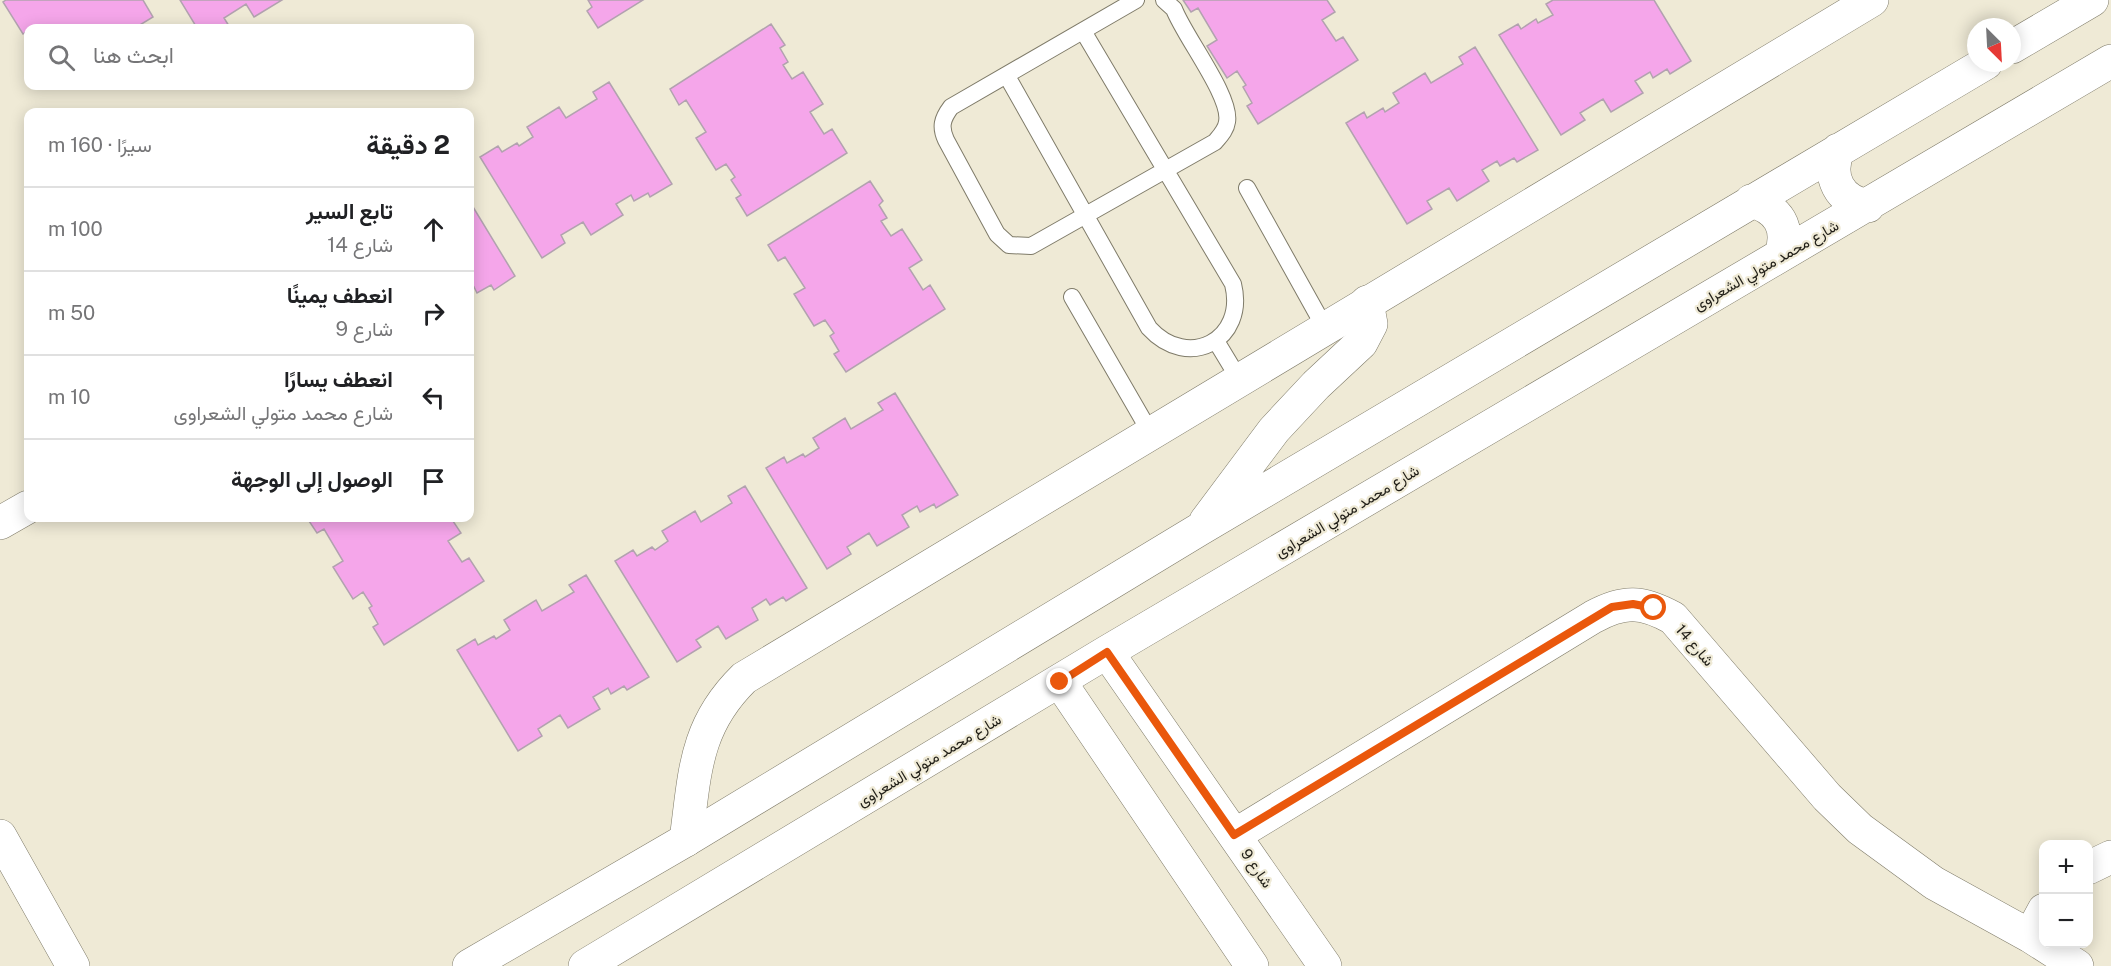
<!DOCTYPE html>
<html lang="ar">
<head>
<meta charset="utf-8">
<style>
  :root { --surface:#fff; --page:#f6f6f6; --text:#202124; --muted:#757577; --line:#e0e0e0 }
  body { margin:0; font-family:"Public Sans",Vazirmatn,sans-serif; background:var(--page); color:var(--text); direction:rtl }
  .controls { position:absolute; right:18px; bottom:18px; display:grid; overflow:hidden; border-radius:12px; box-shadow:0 3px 15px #0003 }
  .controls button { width:54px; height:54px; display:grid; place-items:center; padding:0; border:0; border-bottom:2px solid var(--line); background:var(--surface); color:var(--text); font:30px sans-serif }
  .compass { position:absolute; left:1967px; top:18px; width:54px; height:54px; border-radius:50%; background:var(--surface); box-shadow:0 3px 15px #0003; rotate:156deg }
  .stop { position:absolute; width:18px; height:18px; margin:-14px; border:4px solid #ea580c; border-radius:50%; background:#fff }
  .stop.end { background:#ea580c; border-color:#fff; box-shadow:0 2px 6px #0008 }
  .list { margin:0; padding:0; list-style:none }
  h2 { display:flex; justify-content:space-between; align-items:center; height:78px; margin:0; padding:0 24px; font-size:26px }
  h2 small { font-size:20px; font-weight:400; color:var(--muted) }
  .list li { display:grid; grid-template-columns:39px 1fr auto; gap:18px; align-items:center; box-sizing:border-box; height:84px; padding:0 24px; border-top:2px solid var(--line) }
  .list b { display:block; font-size:22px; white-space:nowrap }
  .list p { margin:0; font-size:20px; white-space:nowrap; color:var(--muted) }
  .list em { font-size:20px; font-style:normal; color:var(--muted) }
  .icon { flex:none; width:33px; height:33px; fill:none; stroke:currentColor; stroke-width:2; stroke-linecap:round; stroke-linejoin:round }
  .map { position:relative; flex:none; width:2111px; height:966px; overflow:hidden; direction:ltr }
  .search { position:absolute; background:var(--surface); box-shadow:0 3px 15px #0003; left:24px; top:24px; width:450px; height:66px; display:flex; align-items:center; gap:15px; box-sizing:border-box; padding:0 21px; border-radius:12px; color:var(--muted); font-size:22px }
  .panel { position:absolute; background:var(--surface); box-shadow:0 3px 15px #0003; left:24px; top:108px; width:450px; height:414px; border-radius:12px; direction:rtl }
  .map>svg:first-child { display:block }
</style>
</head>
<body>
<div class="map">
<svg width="2111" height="966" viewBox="0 0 2111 966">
  <rect width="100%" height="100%" fill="#efead6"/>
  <path fill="#f5a6ea" stroke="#b2a2af" stroke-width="1.5" d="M6,0H143L153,17L135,28L33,27L23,34L3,2Z
    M180,0H282L254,17L246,4L224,18L229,26L224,28H197Z
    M588,0H643L598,28L587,11L592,7Z
    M1183,0H1327L1335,12L1322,20L1336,41L1343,37L1358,60L1258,124L1247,106L1252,103L1243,87L1246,85L1237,71L1227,78L1207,46L1217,40L1198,8L1191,12Z
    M1553,0H1654L1691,61L1670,74L1667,69L1653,78L1650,72L1635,81L1643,93L1611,112L1603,99L1580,113L1585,120L1561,135L1499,35L1518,24L1521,29L1536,19L1538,23L1553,15L1546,4Z
    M771,24L785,45L780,48L788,62L783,65L792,79L803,72L823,104L810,112L824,134L832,129L847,153L747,216L736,198L741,195L731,180L735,177L726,164L716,170L696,138L706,132L686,100L679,105L670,89Z
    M1475,47L1538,150L1517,162L1514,158L1500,166L1497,161L1482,170L1489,181L1457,201L1449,188L1427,201L1432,209L1407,224L1346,123L1364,112L1367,118L1383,108L1385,112L1399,103L1393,93L1425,73L1431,83L1463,64L1459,57Z
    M609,82L672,184L650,197L648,193L634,201L631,195L616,204L623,215L591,235L583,222L561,235L565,243L542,258L480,157L498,146L502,152L517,143L519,146L533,137L527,127L559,107L566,118L597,99L593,92Z
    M870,181L883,201L879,205L887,218L881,221L891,236L902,229L922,260L909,268L923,290L930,285L945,309L846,372L834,354L839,351L830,336L834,333L825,320L814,326L794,294L805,288L785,257L778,261L768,245Z
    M470,202L515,276L494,290L491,285L477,293L474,287L470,290Z
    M895,393L958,495L936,508L934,504L920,512L917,506L902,515L909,527L877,546L869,533L847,547L851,554L827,569L766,468L784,457L787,463L803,454L805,457L819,448L813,438L845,418L851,429L883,410L878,403Z
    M745,486L807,588L786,601L783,597L770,605L766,599L752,608L758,620L726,639L718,626L696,640L701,647L677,662L615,561L633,550L637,556L652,547L655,550L668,541L662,531L695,511L701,522L732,503L728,496Z
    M307,518H451L461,533L448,541L462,562L469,558L484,581L384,645L373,627L378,624L369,608L372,606L363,592L353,599L333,567L343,561L324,529L317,533Z
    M586,575L649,677L627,690L624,686L611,694L608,688L593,697L600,709L568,728L560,715L538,729L542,736L518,751L457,650L475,639L478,645L494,636L496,639L510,630L504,620L536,600L542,611L574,592L569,585Z"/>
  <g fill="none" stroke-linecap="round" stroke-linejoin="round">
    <defs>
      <path id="lane" d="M1136,0L951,107C942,119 940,127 946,140L997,234L1009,245L1031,246L1215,142C1220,136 1226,130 1227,122C1232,97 1184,36 1174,9L1164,0
        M1007,76L1149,328C1188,371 1247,340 1233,284L1083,31
        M1247,188L1325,328
        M1072,297L1150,432
        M1216,341L1239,379"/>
      <path id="street" d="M0,523L28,507
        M1235,835L1593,617C1624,600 1642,601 1673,618L1827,797L1860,829L1934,883L2030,936L2077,966
        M0,836L73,966
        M686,840C695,774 694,727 744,678L1872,0
        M2088,868L2111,857
        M2030,936L2044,910"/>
      <path id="secondary" d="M2012,47L2092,0
        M1838,150C1827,177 1839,201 1868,206
        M1751,201C1779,209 1790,227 1781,255
        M1206,521L1274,430L1316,385L1361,343L1371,324L1367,302
        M1107,652L1325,966
        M1060,682L1252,966
        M469,966L686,840L1200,529L1986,63
        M585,966L1107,652L2111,61"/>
    </defs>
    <use href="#lane" stroke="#7f7b69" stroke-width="18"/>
    <use href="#street" stroke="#7f7b69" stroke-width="34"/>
    <use href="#secondary" stroke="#7f7b69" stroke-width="34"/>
    <use href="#lane" stroke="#fff" stroke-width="16"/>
    <use href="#street" stroke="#fff" stroke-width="33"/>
    <use href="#secondary" stroke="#fff" stroke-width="33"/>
  </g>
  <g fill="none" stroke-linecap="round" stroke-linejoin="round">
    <path stroke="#ea580c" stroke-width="8" d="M1060,682L1107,652L1234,835L1612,607L1633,604L1654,608"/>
  </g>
  <g text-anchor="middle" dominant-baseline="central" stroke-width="4.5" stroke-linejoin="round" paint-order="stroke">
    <g font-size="15" fill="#201e17" stroke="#efead6">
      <text transform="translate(1766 265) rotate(-30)">شارع محمد متولي الشعراوى</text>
      <text transform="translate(1347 511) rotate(-31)">شارع محمد متولي الشعراوى</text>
      <text transform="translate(1695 645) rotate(49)">شارع 14</text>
      <text transform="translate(929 760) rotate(-31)">شارع محمد متولي الشعراوى</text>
      <text transform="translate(1257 868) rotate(56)">شارع 9</text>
    </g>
  </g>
</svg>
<div class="controls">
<button>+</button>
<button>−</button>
</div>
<svg class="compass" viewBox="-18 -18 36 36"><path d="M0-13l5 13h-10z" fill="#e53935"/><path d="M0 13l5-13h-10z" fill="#757577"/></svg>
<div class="stop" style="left:1654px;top:608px"></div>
<div class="stop end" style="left:1060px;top:682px"></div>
<div class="search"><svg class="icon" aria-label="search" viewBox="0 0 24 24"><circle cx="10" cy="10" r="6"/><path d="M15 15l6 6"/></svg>ابحث هنا</div>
<section class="panel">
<h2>2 دقيقة<small>سيرًا · 160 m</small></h2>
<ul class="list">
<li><svg class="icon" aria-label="ahead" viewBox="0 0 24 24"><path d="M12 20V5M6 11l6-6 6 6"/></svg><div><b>تابع السير</b><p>شارع 14</p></div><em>100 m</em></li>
<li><svg class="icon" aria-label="right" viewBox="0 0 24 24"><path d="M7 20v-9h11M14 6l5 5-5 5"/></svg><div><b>انعطف يمينًا</b><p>شارع 9</p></div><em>50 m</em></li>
<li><svg class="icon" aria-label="left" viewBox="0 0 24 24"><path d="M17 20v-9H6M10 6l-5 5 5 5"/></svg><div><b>انعطف يسارًا</b><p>شارع محمد متولي الشعراوى</p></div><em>10 m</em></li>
<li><svg class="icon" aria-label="arrive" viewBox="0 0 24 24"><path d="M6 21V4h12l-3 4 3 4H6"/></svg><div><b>الوصول إلى الوجهة</b></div></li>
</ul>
</section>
</div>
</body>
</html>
